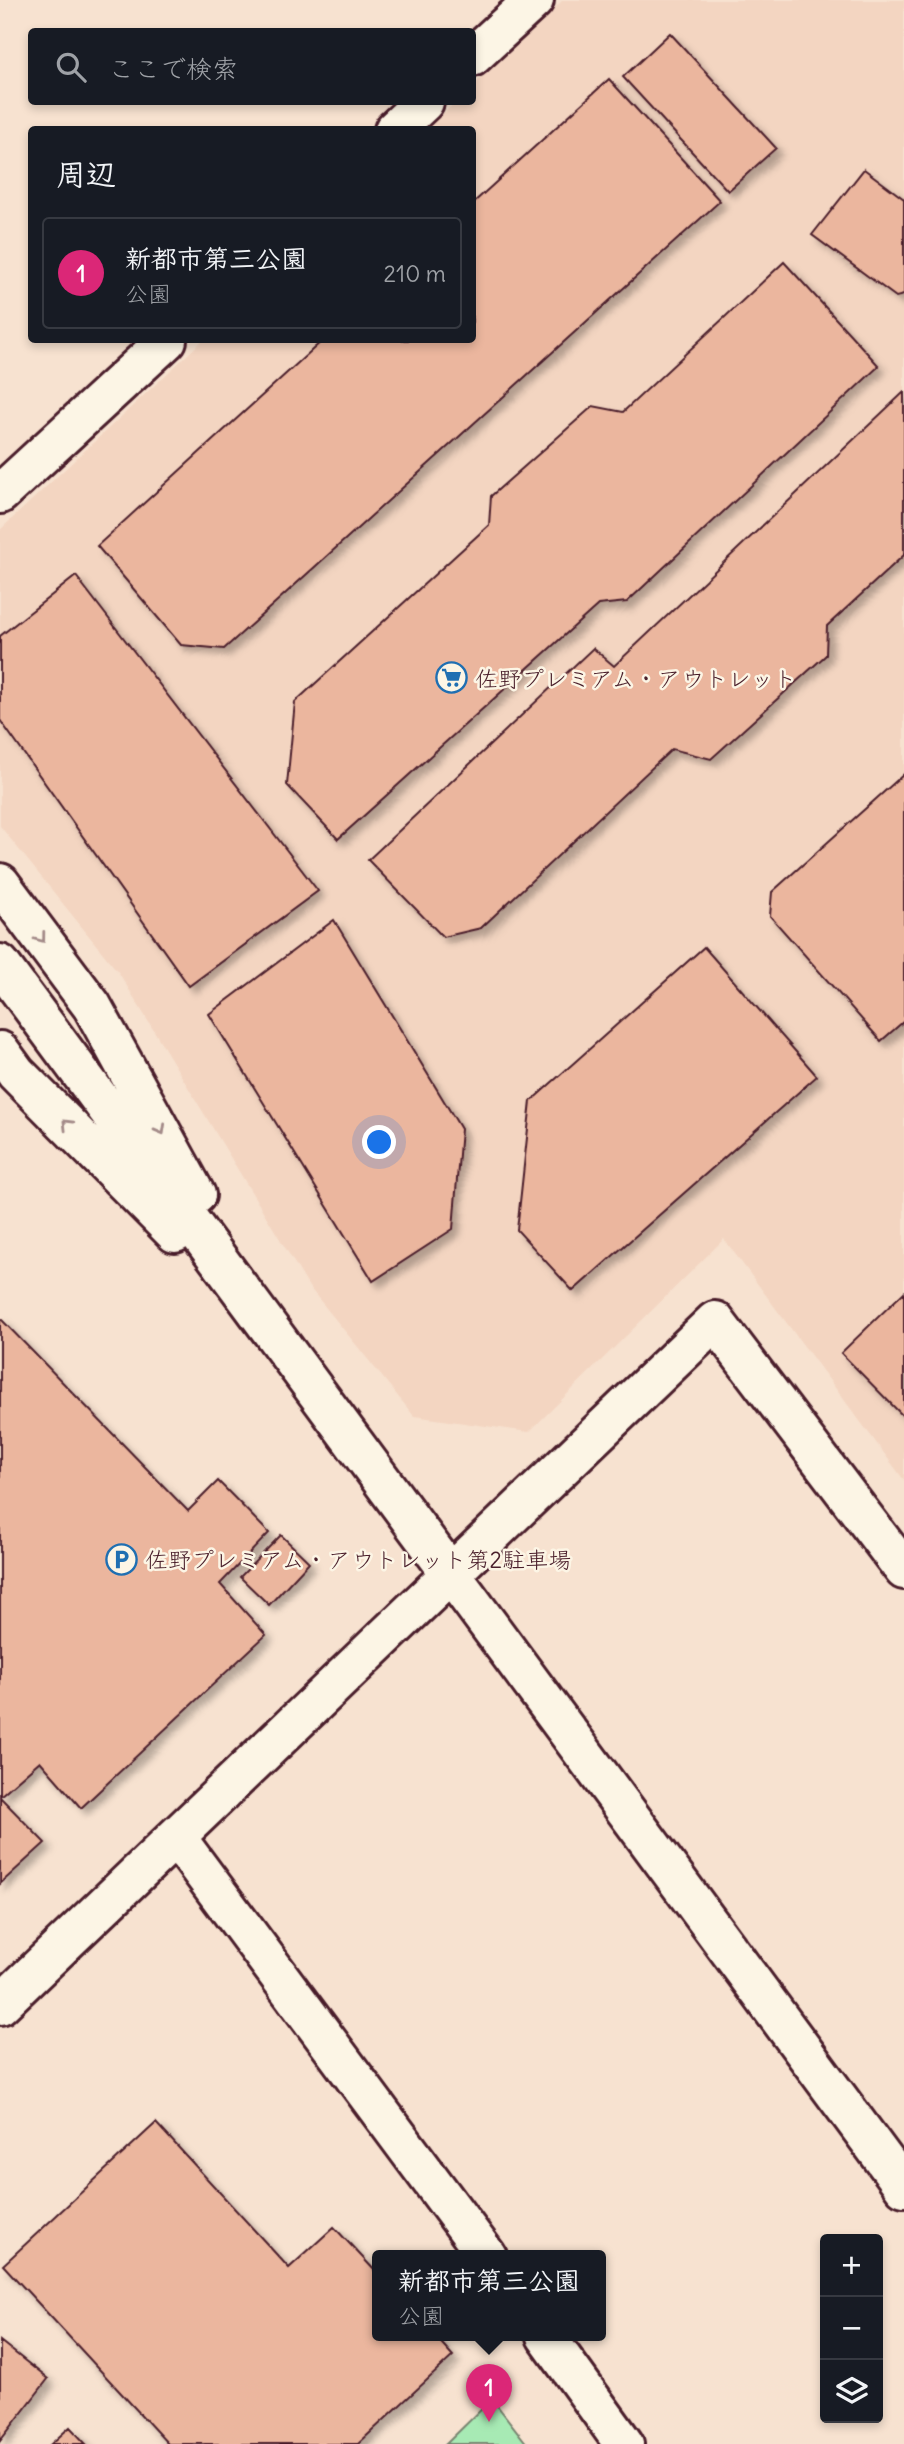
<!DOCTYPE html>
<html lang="ja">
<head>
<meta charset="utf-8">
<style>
  :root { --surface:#171b24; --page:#242831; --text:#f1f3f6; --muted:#9ea1a6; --line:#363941; --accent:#db2777 }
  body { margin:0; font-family:Delius,"Klee One",sans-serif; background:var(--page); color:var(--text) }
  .controls { position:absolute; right:21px; bottom:21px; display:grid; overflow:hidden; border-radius:7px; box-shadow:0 4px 10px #0003 }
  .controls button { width:63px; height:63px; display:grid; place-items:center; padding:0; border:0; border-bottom:2px solid var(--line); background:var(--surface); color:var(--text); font:35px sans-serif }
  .you { position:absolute; left:380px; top:1143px; width:24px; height:24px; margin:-18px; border:5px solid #fff; border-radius:50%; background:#1a73e8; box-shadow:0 0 0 10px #1a73e833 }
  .badge { display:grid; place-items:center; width:46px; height:46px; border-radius:50%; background:var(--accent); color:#fff; font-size:23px; font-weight:700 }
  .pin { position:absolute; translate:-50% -58px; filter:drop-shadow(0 2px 4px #0008) }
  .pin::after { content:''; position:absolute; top:37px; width:24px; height:21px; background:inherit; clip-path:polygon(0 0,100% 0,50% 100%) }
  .popup { position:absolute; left:372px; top:2250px; width:234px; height:91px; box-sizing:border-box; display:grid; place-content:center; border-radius:7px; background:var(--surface); filter:drop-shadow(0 2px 5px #0005); font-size:23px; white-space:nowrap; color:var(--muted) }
  .popup b { font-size:26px; color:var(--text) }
  .popup::after { content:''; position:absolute; left:50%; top:100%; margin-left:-14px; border:14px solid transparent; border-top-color:var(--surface) }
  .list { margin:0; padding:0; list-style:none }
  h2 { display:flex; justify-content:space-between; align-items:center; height:91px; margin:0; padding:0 28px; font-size:30px }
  h2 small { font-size:23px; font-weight:400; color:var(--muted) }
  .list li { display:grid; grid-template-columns:46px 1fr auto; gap:21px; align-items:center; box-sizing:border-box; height:112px; margin:0 14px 14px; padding:0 14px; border:2px solid var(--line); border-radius:7px }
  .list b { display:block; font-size:26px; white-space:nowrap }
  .list p { margin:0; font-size:23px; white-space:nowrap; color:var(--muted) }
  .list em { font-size:23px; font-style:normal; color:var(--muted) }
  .icon { flex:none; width:38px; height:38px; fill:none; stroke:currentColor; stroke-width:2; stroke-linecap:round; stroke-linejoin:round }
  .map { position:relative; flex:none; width:904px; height:2444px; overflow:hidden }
  .search { position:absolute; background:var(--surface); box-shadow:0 4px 10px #0003; left:28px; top:28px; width:448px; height:77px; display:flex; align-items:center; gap:18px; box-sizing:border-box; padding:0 24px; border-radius:7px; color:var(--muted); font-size:26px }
  .panel { position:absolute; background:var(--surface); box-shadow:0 4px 10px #0003; left:28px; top:126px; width:448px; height:217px; border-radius:7px }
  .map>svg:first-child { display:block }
</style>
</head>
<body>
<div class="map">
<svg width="904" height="2444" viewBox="0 0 904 2444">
  <defs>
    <filter id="shadow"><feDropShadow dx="6" dy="6" stdDeviation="3.5" flood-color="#0004"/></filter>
  </defs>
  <rect width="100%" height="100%" fill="#f7e2d0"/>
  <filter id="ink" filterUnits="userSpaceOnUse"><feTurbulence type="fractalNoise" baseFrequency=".0143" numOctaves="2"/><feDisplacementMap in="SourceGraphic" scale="14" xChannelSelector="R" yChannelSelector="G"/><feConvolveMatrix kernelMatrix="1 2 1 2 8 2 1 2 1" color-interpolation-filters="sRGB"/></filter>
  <g filter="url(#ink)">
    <path fill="#f3d5c1" d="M563,0H904V1480L724,1239L529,1432L414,1416L309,1287L119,973L0,826V530L203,340H472V130L426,129L456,102H472L473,86Z"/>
    <path fill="#a7eab4" stroke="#788470" stroke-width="2" d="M492,2399L527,2444H446Z"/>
    <path fill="#ebb69e" stroke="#4a1f2b" stroke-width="2" filter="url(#shadow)" d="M670,33L776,148L728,191L623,77Z
      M609,79L720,201L224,649L181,645L97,546L323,340H472V204Z
      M864,169L904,199V295L896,297L812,235Z
      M784,262L879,366L627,602L598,605L338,839L287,785L295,702L489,525L491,496L593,406L623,412Z
      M904,392V555L827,626L826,655L711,759L672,749L481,928L443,937L368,860L593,648L614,666Z
      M76,576L318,891L189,986L0,720V636Z
      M904,774V1021L881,1041L770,916L772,892Z
      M334,920L461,1129L453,1229L373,1281L209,1014Z
      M704,947L817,1076L573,1291L517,1230L531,1101Z
      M904,1292V1417L841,1353Z
      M0,1318L188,1511L218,1481L269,1533L220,1584L266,1635L81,1808L40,1761L0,1796Z
      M281,1535L309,1562L269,1605L240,1577Z
      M0,1797L45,1843L0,1884Z
      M156,2123L289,2268L334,2227L377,2273V2336H435L453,2356L358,2444H168L3,2265Z
      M0,2341L48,2379L0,2441Z
      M70,2427L86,2444H51Z"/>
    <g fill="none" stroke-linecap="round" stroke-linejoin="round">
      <defs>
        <path id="minor" d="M472,57L534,0
          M394,130L424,102
          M0,494L167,340
          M0,883L92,1006L196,1195
          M0,964L904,2187
          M0,1051L16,1073L175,1233
          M176,1837L487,2256
          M0,2005L715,1321L904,1570
          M546,2336L624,2444"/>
      </defs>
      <use href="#minor" stroke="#4a1f2b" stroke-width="44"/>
      <use href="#minor" stroke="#fcf5e5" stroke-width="38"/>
    </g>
    <defs><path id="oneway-chevron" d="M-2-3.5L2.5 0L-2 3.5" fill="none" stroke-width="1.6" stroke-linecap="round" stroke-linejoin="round" transform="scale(1.75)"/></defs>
    <g stroke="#a38a88">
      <use href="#oneway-chevron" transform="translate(41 938) rotate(53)"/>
      <use href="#oneway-chevron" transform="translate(67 1124) rotate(-135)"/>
      <use href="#oneway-chevron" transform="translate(161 1130) rotate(61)"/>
    </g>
  </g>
  <defs>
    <symbol id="supermarket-ring" viewBox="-11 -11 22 22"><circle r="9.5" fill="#fcf5e5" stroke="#1f6fb2" stroke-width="1.5"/><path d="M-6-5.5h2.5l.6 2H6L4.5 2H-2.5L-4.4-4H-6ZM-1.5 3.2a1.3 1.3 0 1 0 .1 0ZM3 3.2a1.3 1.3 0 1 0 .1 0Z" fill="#1f6fb2"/></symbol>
    <symbol id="parking-ring" viewBox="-11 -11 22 22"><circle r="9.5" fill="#fcf5e5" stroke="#1f6fb2" stroke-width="1.5"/><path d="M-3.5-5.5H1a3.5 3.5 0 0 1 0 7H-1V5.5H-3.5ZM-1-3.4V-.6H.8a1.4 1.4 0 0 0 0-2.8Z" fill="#1f6fb2"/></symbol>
  </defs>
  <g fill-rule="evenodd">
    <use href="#supermarket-ring" x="434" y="660" width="35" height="35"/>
    <use href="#parking-ring" x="104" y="1542" width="35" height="35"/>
  </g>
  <g text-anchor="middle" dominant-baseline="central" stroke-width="5" stroke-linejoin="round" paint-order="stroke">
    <g font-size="23" fill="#4a1f2b" stroke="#fcf5e5" text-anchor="start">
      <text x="475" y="678">佐野プレミアム・アウトレット</text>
      <text x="145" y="1559">佐野プレミアム・アウトレット第2駐車場</text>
    </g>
  </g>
</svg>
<div class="controls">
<button>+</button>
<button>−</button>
<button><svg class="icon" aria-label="layers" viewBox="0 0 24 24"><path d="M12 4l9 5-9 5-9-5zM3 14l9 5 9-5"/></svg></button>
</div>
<div class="you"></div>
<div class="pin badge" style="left:489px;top:2422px">1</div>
<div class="popup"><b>新都市第三公園</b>公園</div>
<div class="search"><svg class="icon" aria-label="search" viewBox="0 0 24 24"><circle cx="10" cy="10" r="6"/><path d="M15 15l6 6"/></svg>ここで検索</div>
<section class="panel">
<h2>周辺<small></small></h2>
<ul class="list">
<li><span class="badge">1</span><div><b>新都市第三公園</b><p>公園</p></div><em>210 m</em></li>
</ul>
</section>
</div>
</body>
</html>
